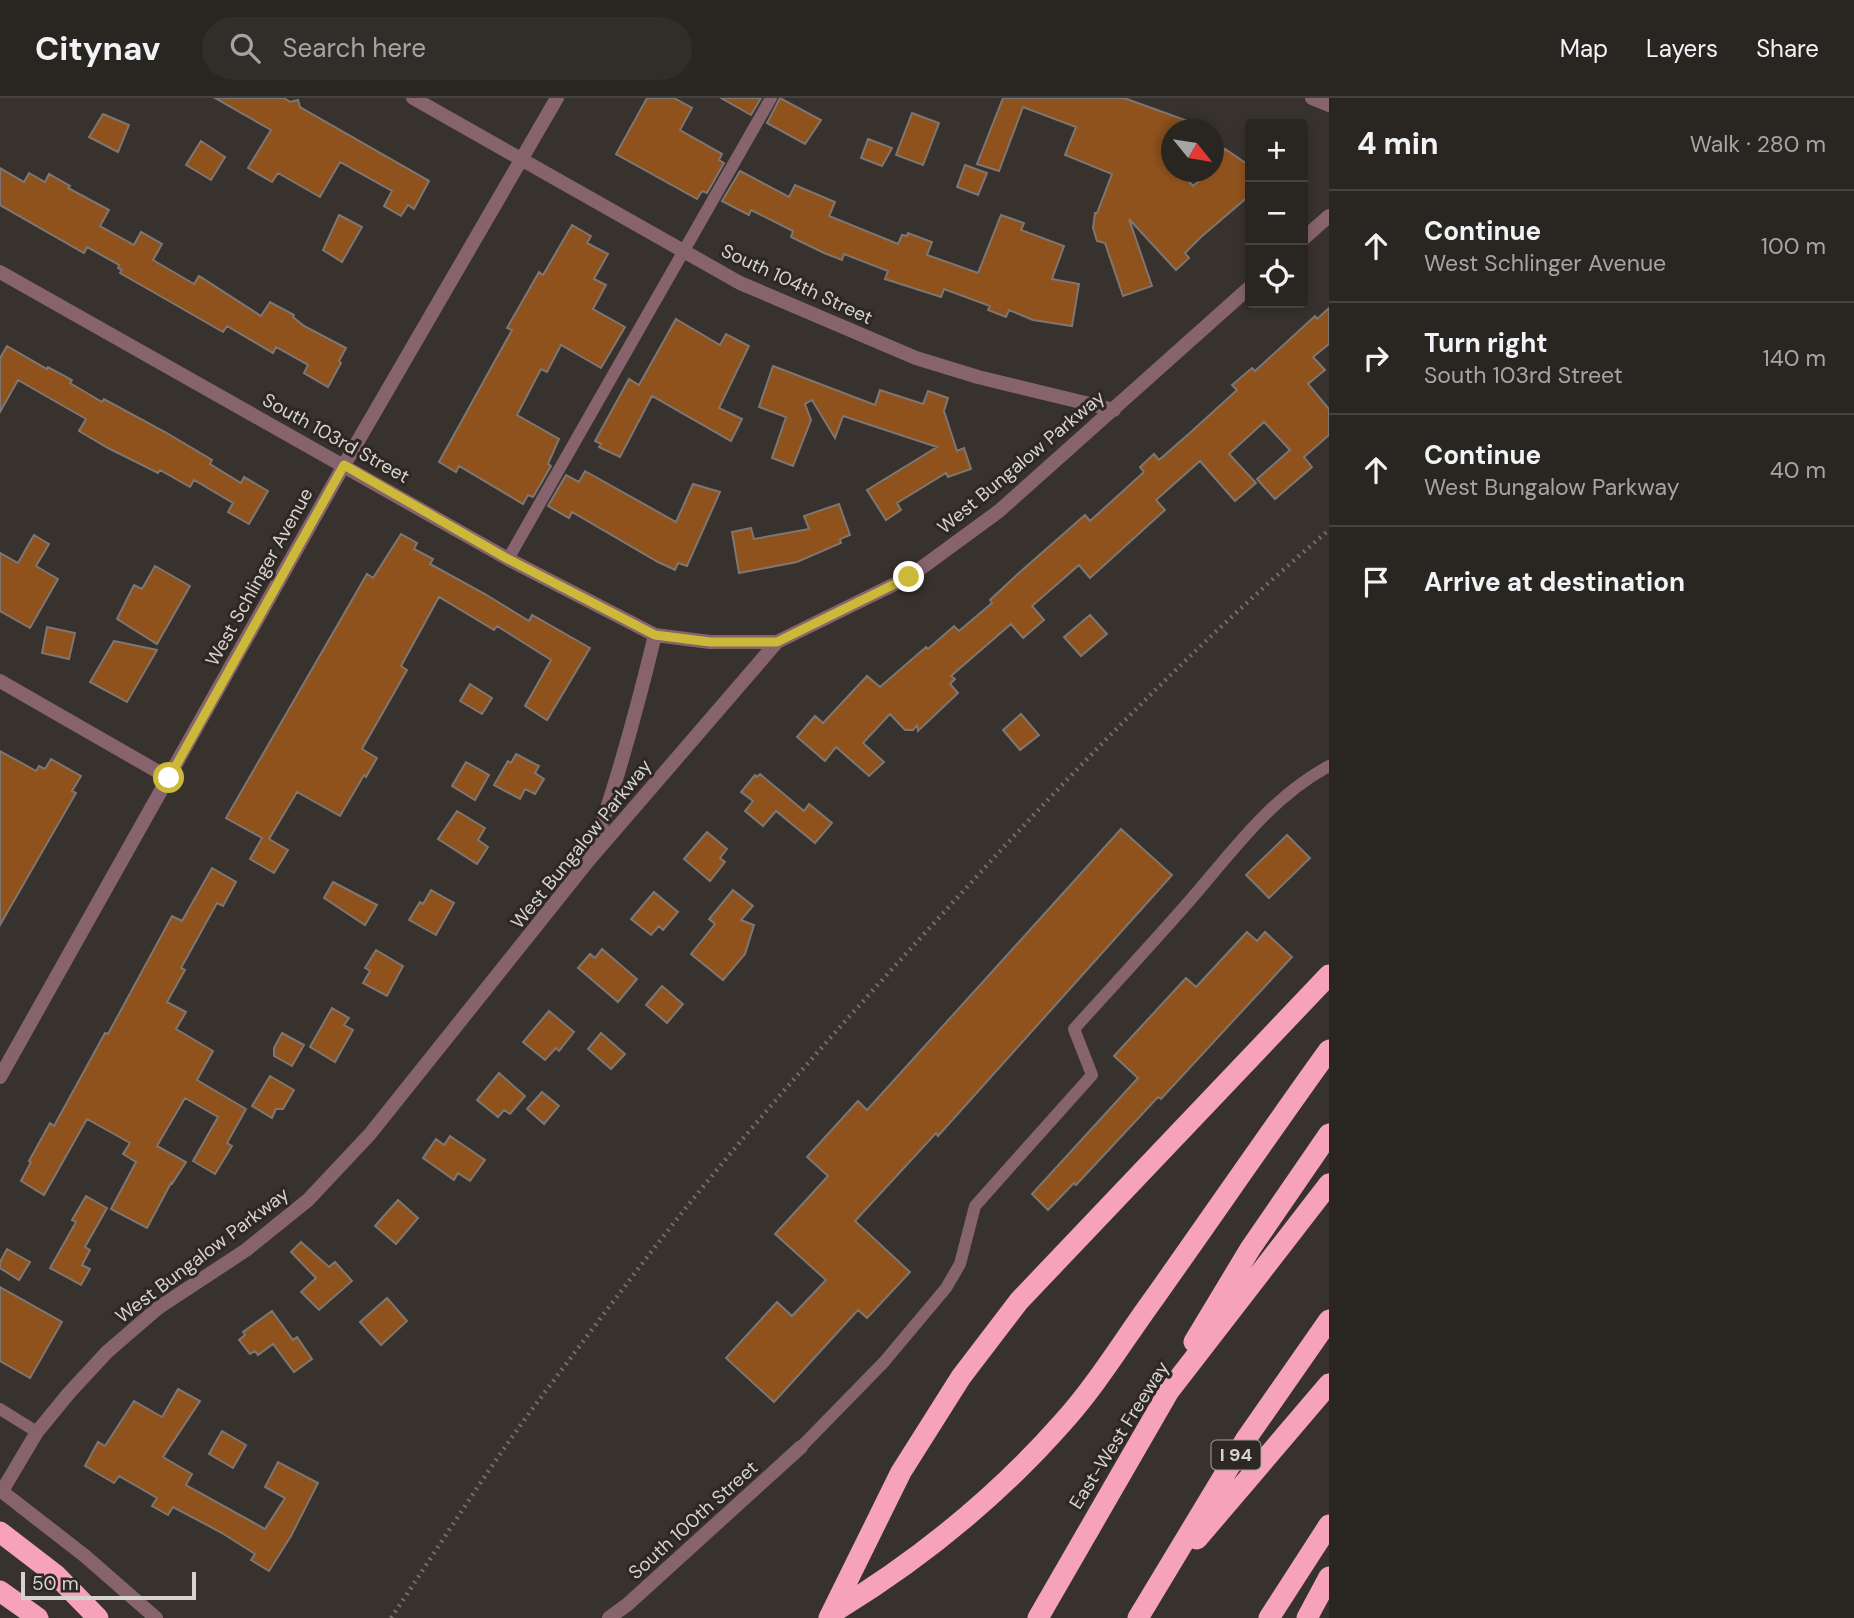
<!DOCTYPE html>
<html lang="en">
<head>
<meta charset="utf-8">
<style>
  :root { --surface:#292622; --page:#312e2a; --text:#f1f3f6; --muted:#a5a5a5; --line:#454340 }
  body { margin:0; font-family:"DM Sans",sans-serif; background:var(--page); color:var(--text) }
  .controls { position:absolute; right:21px; top:21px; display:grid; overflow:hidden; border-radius:7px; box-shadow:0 4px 10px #0003 }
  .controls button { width:63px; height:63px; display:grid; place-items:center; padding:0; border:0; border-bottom:2px solid var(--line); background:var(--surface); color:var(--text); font:35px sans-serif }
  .compass { position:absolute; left:1161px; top:21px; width:63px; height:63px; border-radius:50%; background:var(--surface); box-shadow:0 4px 10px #0003; rotate:120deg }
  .scale { position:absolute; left:21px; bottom:18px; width:175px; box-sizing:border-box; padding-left:7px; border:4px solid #d6d3d0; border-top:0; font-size:19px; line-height:24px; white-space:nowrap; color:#d6d3d0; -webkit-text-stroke:5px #2d2824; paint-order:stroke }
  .stop { position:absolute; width:21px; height:21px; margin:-16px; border:5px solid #ccb939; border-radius:50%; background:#fff }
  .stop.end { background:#ccb939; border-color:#fff; box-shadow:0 2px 7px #0008 }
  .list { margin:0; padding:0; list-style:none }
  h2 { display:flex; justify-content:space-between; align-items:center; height:91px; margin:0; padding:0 28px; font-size:30px }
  h2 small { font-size:23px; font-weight:400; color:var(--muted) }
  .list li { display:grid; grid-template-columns:46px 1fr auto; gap:21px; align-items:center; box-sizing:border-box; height:112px; padding:0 28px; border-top:2px solid var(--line) }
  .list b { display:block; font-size:26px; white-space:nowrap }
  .list p { margin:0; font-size:23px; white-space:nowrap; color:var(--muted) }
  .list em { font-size:23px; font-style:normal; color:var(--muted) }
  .icon { flex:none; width:38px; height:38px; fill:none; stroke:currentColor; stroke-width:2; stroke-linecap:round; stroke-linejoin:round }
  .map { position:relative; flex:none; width:1329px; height:1520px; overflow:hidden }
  header { display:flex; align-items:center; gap:42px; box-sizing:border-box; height:98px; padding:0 35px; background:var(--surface); border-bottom:2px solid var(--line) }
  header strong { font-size:33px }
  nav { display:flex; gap:38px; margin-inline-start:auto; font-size:24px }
  .search { width:490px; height:63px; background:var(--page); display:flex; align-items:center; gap:18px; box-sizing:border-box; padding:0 24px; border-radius:38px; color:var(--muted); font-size:26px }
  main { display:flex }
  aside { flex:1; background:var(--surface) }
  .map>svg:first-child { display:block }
</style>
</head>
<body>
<header>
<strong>Citynav</strong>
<div class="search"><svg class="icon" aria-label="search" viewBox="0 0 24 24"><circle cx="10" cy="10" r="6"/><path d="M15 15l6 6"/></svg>Search here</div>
<nav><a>Map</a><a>Layers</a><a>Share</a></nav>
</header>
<main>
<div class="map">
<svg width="1329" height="1520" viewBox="0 0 1329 1520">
  <rect width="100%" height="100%" fill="#37322e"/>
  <path fill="#8f521c" stroke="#7d7672" stroke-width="2" d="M215,0H284L290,4L298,2L300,9L429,83L414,111L408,107L401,118L384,108L392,93L340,64L320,99L278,75L272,84L248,70L271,32Z
    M647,0H674L692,10L680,32L722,56L719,62L724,65L707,95L702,93L697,101L616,56Z
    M721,0H761L751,17Z
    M780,0L821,22L805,46L767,25Z
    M1003,0H1124L1207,30L1172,32V51L1168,60L1172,64V74H1180L1193,88L1210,74H1214V68L1225,51L1250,68V97L1201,139L1185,155L1189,160L1176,172L1129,121L1152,188L1123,198L1105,145L1097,143L1093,130L1095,115H1097L1112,76L1065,57L1076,29L1023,9L999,73L977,66Z
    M912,15L939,25L923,67L896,57Z
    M103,16L129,27L118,54L89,39Z
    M868,41L892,50L882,68L861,60Z
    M201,43L225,59L211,82L186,67Z
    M965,67L987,75L978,97L957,89Z
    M0,70L24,84L29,75L45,84L49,76L70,88L68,90L109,112L100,128L134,147L141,134L162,146L153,162L194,186L199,178L261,218L270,204L294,217L293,219L304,228L346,250L339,263L341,265L328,289L304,275L308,267L276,249L273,255L227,228L223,234L120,175L122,172L118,170L119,167L87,149L84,155L0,107Z
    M740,73L789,99L795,87L835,104L829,118L898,146L902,137L907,138L908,135L932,144L927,157L978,175L1001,117L1024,125L1021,132L1064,148L1052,181L1079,186L1072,228L1033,222L1009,212L1006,219L988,212L990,208L944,191L941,199L885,181L888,173L844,156L842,162L824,155L791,139L793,133L751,112L749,117L722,103Z
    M339,117L362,129L342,164L323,152Z
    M572,127L591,138L587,145L608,156L594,181L606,187L593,211L625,229L601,270L561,247L547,274L541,271L517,317L559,341L548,366L551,368L533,399L528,397L523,406L459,368L456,374L439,364L512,232L507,230L539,174L543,177Z
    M1329,210V246L1313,259L1325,272L1308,286L1329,311V337L1304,359L1312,369L1275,401L1257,381L1290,352L1264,324L1229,356L1256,385L1235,403L1200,363L1156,402L1165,412L1090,480L1079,467L1032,508L1044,522L1023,540L1011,526L951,578L955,581L950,586L958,595L918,633L917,627L913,632H905L890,616L863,645L884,664L869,678L836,649L825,663L797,639L815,618L823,625L867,578L880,589L926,549L928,551L954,528L959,533L992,505L990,502L1020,474L1085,417L1090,423L1144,374L1140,369L1154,356L1159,362L1192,333L1237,292L1232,287L1252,270L1255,273L1315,218L1317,221Z
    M676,221L720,247L726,236L749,248L719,310L742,321L731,343L652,298L620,359L599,349L601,346L595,343L629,281L639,287Z
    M7,248L47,271L48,269L72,282L70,285L102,304L104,301L165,334L212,362L210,366L241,385L244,379L268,393L249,426L228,414L233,405L194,382L190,389L160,372L158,375L108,350L79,333L86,321L18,282L0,314V260Z
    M773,268L875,307L880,292L923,306L928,293L948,300L944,313L957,353L964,350L971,371L948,379L946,375L897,405L901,412L886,422L867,392L937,349L843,318L835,340L812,302L805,306L811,322L793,368L772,360L786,319L759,309Z
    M585,373L676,424L693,386L720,394L687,468L678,465L675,472L658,464L572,414L569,420L548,408L566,377L579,384Z
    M839,406L850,437L840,441L841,445L797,464L739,475L732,434L751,430L754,441L809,431L804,418Z
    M401,436L417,445L414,451L433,461L430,466L485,496L529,523L532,517L590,550L547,622L525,608L551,562L497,528L494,532L439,499L401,568L407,572L362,651L377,660L366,679L364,677L340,718L297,694L269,741L288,752L274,775L250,761L262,740L226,720L367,476L373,480Z
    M34,437L49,446L36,468L58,481L30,530L0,513V455L18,465Z
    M155,468L190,488L157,546L117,521L134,487L142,491Z
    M1090,517L1107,536L1081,558L1064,539Z
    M47,529L75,535L69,561L42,555Z
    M114,543L157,552L127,604L90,584Z
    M470,586L492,600L482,616L460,603Z
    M1021,616L1039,637L1020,652L1003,632Z
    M0,653L36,673L39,668L45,671L51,661L81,678L72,693L76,695L0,827Z
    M516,656L539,668L535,675L544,681L535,696L525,691L520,701L494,687L508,663L511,665Z
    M466,664L489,677L475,702L452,688Z
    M760,676L804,713L809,706L832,725L815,745L776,713L763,728L745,713L753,703L741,694L755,677L757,679Z
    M457,713L485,730L478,742L488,749L477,766L438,741Z
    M1121,731L1172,777L938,1038L936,1035L855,1123L910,1174L867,1220L858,1212L774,1304L726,1260L777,1204L792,1218L826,1182L775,1136L828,1078L807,1059L858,1003L867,1012Z
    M707,734L727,751L720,760L725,764L710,783L684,761Z
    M1287,737L1310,760L1269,800L1246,777Z
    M212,770L236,784L223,808L217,805L181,870L185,872L167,904L186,914L176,931L213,953L197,982L246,1011L227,1045L232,1048L215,1076L193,1063L218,1019L185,1000L157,1048L186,1064L172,1086L171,1085L147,1130L111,1111L136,1064L123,1056L130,1045L87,1021L44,1097L21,1083L31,1064L29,1063L50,1025L54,1028L105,935L108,936L172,818L182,823Z
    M333,784L377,807L365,827L324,800Z
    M431,792L454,805L436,837L409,822L420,804L423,806Z
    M733,792L753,808L741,822L754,827L745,856L723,882L691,856L715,826L709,821Z
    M654,794L678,814L663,832L659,828L651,837L631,821Z
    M1247,834L1257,843L1265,834L1292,859L1161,1001L1158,999L1076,1087L1074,1085L1048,1112L1032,1096L1138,980L1114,958L1186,880L1196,889Z
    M602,851L637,881L618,904L578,870L590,856L595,860Z
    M376,852L403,868L387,898L363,885L370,873L365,870Z
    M662,888L683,906L667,925L646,907Z
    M332,910L349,920L344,927L353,932L335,964L310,949Z
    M549,913L574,934L559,953L556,950L545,962L523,944Z
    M282,935L304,947L292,968L274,958V950Z
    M601,935L625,956L611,971L588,951Z
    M499,975L525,998L510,1016L504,1012L498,1019L477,1002Z
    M270,978L294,992L283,1011H276L272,1020L252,1008Z
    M542,994L559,1008L544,1026L527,1011Z
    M450,1038L485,1062L470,1083L458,1075L454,1082L423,1060L436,1041L444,1047Z
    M86,1098L107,1110L85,1149L90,1152L82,1167L90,1171L81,1187L50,1170L76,1124L72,1122Z
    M398,1102L418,1120L396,1146L375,1128Z
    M301,1144L329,1169L335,1164L352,1183L319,1212L301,1194L316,1180L291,1154Z
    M7,1151L30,1164L19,1182L0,1170V1164Z
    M0,1189L62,1224L30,1280L0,1263Z
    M387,1200L407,1223L381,1247L360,1224Z
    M272,1213L293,1242L297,1239L312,1261L294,1274L273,1246L258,1257L255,1253L250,1256L239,1242L245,1237L243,1234Z
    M178,1291L200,1303L163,1359L192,1376L186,1387L265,1431L285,1400L265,1389L278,1364L318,1385L291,1438L269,1473L251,1462L255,1456L222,1435L173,1409L168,1417L152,1408L157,1400L119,1378L114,1385L85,1368L98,1344L105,1348L134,1303L162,1319Z
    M222,1333L246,1347L233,1370L209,1356Z"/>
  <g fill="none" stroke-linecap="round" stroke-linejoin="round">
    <path stroke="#726d6a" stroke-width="4.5" stroke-dasharray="2 5" stroke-linecap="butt" d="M391,1520C438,1450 483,1378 533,1310C579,1249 625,1187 673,1126C766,1009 867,898 968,788C1082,663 1200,542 1329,432"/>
    <path stroke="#86636d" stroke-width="12" d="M508,461L771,0
      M0,1311L37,1334
      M801,1349L884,1264L946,1190L960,1166L975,1108L1092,977L1074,931C1111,890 1148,850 1185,808C1230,757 1268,701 1329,668"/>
    <path stroke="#86636d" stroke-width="14" d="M413,0L740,185L916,260L978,279L1114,312
      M1312,0L1329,7
      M1303,141L1329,118
      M0,174L508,461L655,537L710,544H777
      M0,583L169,680
      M592,754C618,683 637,611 655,537
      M0,979L344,367L557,0
      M0,1392L85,1458L156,1520
      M2,1393L37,1334L69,1295L107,1254L158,1210L246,1152L308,1102L370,1036L589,762L777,544L909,479L999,413L1250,189
      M609,1520L628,1506L801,1349"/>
    <path stroke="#f6a2bb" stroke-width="21" d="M1194,1244L1250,1151L1329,1036
      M0,1434L56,1477L98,1520
      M1197,1441L1329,1286
      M0,1493L38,1520
      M832,1515C918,1463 998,1398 1064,1323C1098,1285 1125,1240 1155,1199C1213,1117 1270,1034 1329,952
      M829,1520L901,1374L961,1279L1019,1203L1329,877
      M1038,1520L1169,1293L1329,1086
      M1138,1520L1246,1341L1329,1222
      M1269,1520L1329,1427
      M1307,1520L1329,1479"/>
  </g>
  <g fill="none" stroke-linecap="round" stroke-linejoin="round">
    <path stroke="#ccb939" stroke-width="9" d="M169,680L344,367L508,461L655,537L710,544H777L909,479"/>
  </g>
  <g text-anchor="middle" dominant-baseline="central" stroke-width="6" stroke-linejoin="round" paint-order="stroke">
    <rect fill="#2d2824" stroke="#a3a09c" stroke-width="2" x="1211.5" y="1342.5" width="49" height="29" rx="5"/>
    <g font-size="18" font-weight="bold" fill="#d6d3d0">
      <text x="1236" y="1357">I 94</text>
    </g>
    <g font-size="19" fill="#d6d3d0" stroke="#2d2824">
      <text transform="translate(797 186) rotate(25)">South 104th Street</text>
      <text transform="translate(336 340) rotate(29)">South 103rd Street</text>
      <text transform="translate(1021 364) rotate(-40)">West Bungalow Parkway</text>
      <text transform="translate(259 479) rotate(-61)">West Schlinger Avenue</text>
      <text transform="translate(581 746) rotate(-51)">West Bungalow Parkway</text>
      <text transform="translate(202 1157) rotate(-37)">West Bungalow Parkway</text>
      <text transform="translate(1119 1337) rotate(-58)">East-West Freeway</text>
      <text transform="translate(693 1422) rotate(-42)">South 100th Street</text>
    </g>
  </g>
</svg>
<div class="controls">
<button>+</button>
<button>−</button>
<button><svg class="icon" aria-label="locate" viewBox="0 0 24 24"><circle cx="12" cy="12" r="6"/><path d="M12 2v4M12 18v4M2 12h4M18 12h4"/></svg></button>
</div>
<svg class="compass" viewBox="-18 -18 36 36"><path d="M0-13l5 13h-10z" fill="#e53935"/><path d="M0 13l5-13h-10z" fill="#a5a5a5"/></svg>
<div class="scale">50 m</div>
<div class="stop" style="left:169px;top:680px"></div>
<div class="stop end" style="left:909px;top:479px"></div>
</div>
<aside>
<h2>4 min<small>Walk · 280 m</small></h2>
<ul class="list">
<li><svg class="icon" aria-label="ahead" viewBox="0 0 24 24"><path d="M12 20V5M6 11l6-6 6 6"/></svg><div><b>Continue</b><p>West Schlinger Avenue</p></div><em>100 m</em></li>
<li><svg class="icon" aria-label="right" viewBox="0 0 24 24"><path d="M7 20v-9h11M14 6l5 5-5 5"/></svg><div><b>Turn right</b><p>South 103rd Street</p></div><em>140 m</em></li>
<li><svg class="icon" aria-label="ahead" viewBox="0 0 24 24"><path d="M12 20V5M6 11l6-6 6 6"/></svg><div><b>Continue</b><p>West Bungalow Parkway</p></div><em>40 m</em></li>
<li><svg class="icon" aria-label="arrive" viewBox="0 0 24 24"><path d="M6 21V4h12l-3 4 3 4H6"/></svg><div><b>Arrive at destination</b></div></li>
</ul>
</aside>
</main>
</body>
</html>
